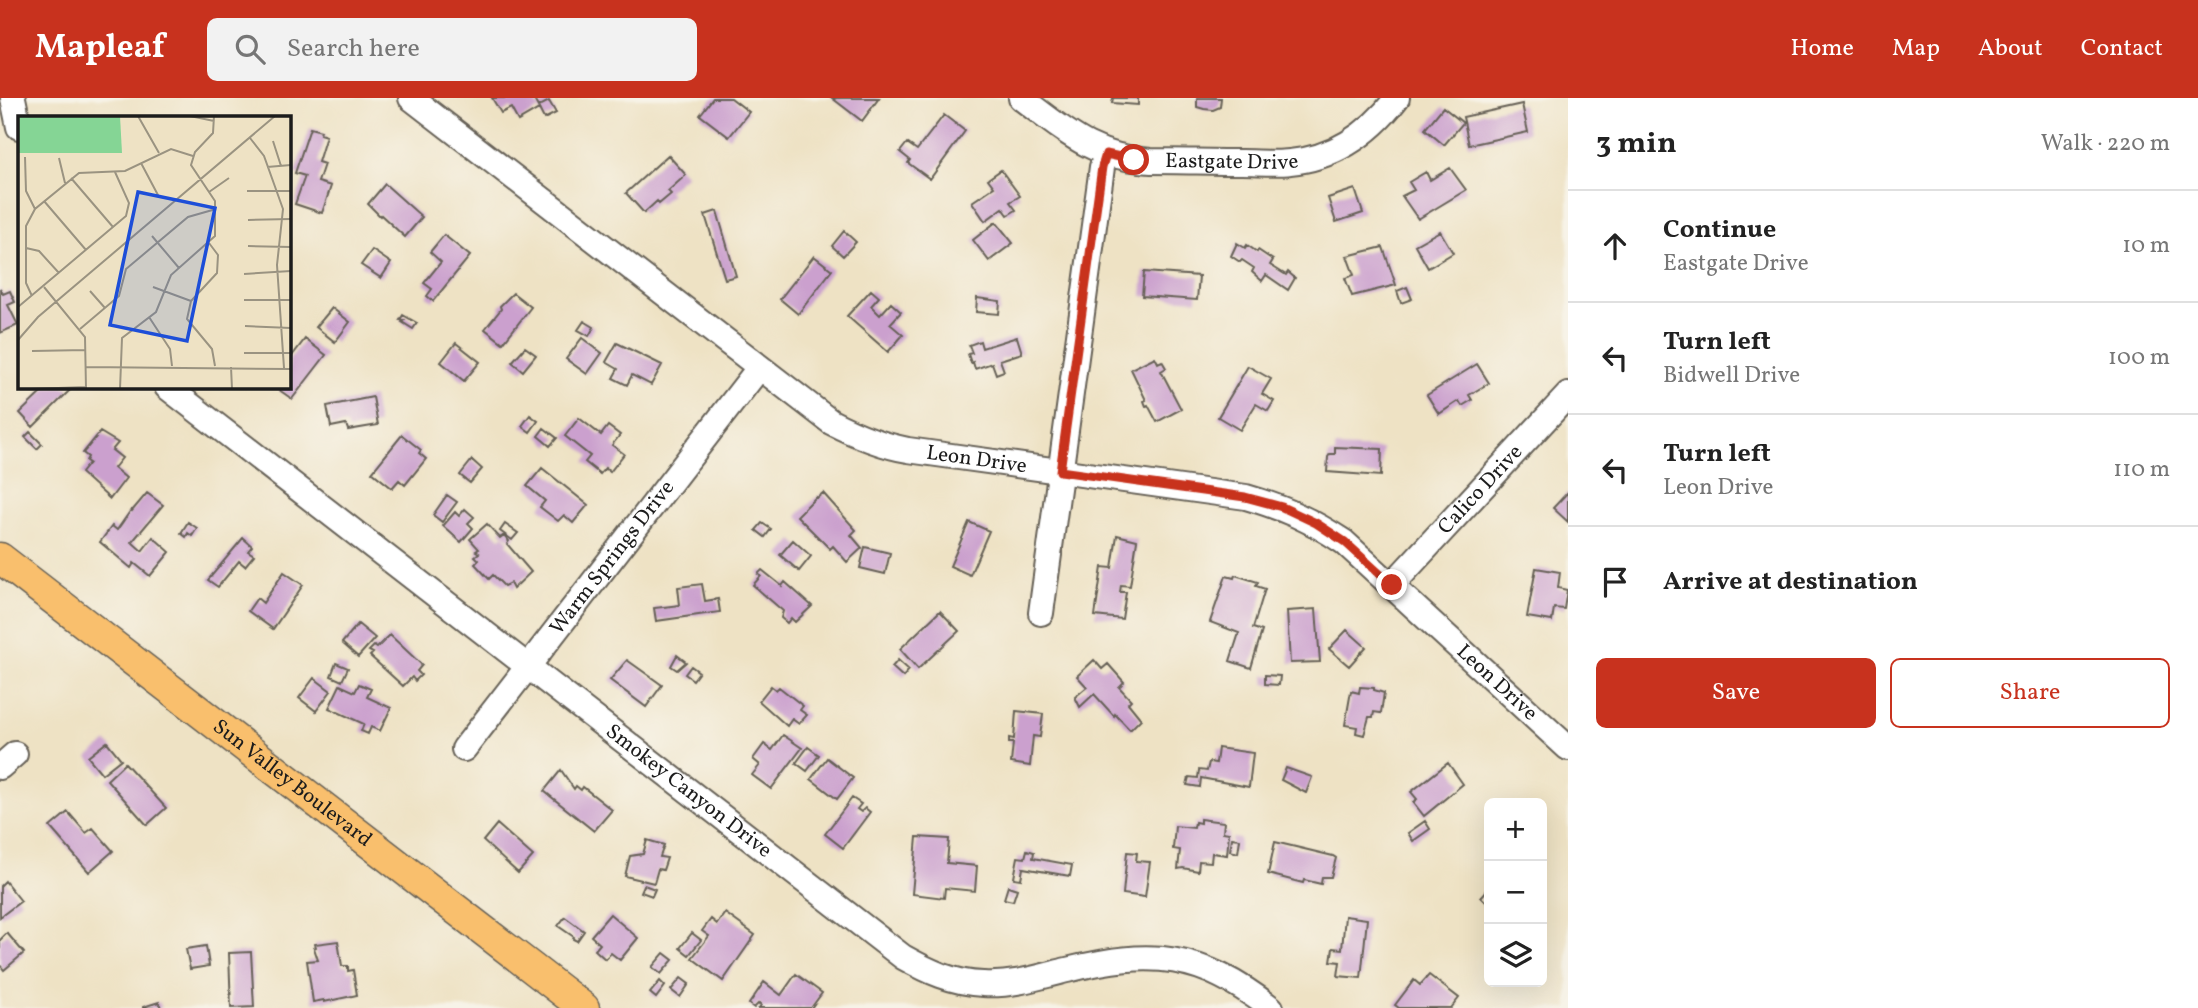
<!DOCTYPE html>
<html lang="en">
<head>
<meta charset="utf-8">
<style>
  :root { --surface:#fff; --page:#f2f2f2; --text:#222; --muted:#767676; --line:#e0e0e0; --accent:#c8321e }
  body { margin:0; font-family:Vollkorn,serif; background:var(--page); color:var(--text) }
  .controls { position:absolute; right:21px; bottom:21px; display:grid; overflow:hidden; border-radius:10px; box-shadow:0 7px 28px #0002 }
  .controls button { width:63px; height:63px; display:grid; place-items:center; padding:0; border:0; border-bottom:2px solid var(--line); background:var(--surface); color:var(--text); font:35px sans-serif }
  .stop { position:absolute; width:21px; height:21px; margin:-16px; border:5px solid #c8321e; border-radius:50%; background:#fff }
  .stop.end { background:#c8321e; border-color:#fff; box-shadow:0 2px 7px #0008 }
  .list { margin:0; padding:0; list-style:none }
  h2 { display:flex; justify-content:space-between; align-items:center; height:91px; margin:0; padding:0 28px; font-size:30px }
  h2 small { font-size:23px; font-weight:400; color:var(--muted) }
  .list li { display:grid; grid-template-columns:46px 1fr auto; gap:21px; align-items:center; box-sizing:border-box; height:112px; padding:0 28px; border-top:2px solid var(--line) }
  .list b { display:block; font-size:26px; white-space:nowrap }
  .list p { margin:0; font-size:23px; white-space:nowrap; color:var(--muted) }
  .list em { font-size:23px; font-style:normal; color:var(--muted) }
  .actions { display:flex; gap:14px; padding:21px 28px }
  .actions a { flex:1; padding:16px 0; border:2px solid var(--accent); border-radius:10px; text-align:center; font-size:24px; color:var(--accent) }
  .actions .main { background:var(--accent); color:#fff }
  .icon { flex:none; width:38px; height:38px; fill:none; stroke:currentColor; stroke-width:2; stroke-linecap:round; stroke-linejoin:round }
  .map { position:relative; flex:none; width:1568px; height:910px; overflow:hidden }
  header { display:flex; align-items:center; gap:42px; box-sizing:border-box; height:98px; padding:0 35px; background:var(--accent); color:#fff }
  header strong { font-size:33px }
  nav { display:flex; gap:38px; margin-inline-start:auto; font-size:24px }
  .search { width:490px; height:63px; background:var(--page); display:flex; align-items:center; gap:18px; box-sizing:border-box; padding:0 24px; border-radius:10px; color:var(--muted); font-size:26px }
  main { display:flex }
  aside { flex:1; background:var(--surface) }
  .map>svg:first-child { display:block }
</style>
</head>
<body>
<header>
<strong>Mapleaf</strong>
<div class="search"><svg class="icon" aria-label="search" viewBox="0 0 24 24"><circle cx="10" cy="10" r="6"/><path d="M15 15l6 6"/></svg>Search here</div>
<nav><a>Home</a><a>Map</a><a>About</a><a>Contact</a></nav>
</header>
<main>
<div class="map">
<svg width="1568" height="910" viewBox="0 0 1568 910">
  <rect width="100%" height="100%" fill="#f7f3e8"/>
  <filter id="ink" filterUnits="userSpaceOnUse"><feTurbulence type="fractalNoise" baseFrequency=".0143" numOctaves="2"/><feDisplacementMap in="SourceGraphic" scale="14" xChannelSelector="R" yChannelSelector="G"/><feConvolveMatrix kernelMatrix="1 2 1 2 8 2 1 2 1" color-interpolation-filters="sRGB"/></filter>
  <filter id="wash" filterUnits="userSpaceOnUse"><feTurbulence type="fractalNoise" baseFrequency=".00686" numOctaves="4" result="noise"/><feDisplacementMap in="SourceGraphic" scale="28" xChannelSelector="R" yChannelSelector="G"/><feGaussianBlur stdDeviation="1.57" result="paint"/><feColorMatrix in="noise" values="0 0 0 0 0 0 0 0 0 0 0 0 0 0 0 0 0 1.4 0 .05"/><feComposite in="paint" operator="in"/></filter>
  <g filter="url(#wash)">
    <rect width="100%" height="100%" fill="#eee2c4"/>
    <g id="blocks">
      <path fill="#cba0ce" d="M492,0H533L538,9L549,3L556,15L544,21L539,11L518,23L511,10L501,15Z
        M713,0H731L749,14L729,39L700,17Z
        M832,0H879L862,23Z
        M1113,0H1138V7L1112,5Z
        M1197,0H1221L1220,9L1213,12L1204,11L1197,9Z
        M1522,6L1528,34L1469,47L1463,19Z
        M1443,9L1463,25L1444,47L1425,31Z
        M944,17L965,33L930,81L908,65L910,62L900,54L907,45L917,52Z
        M310,30L321,33L320,36L326,38L318,64L324,66L318,84L331,88L322,115L295,106L305,78L295,75Z
        M668,57L686,77L668,93L671,96L659,106L657,103L644,115L626,95Z
        M1450,70L1466,92L1418,121L1402,98L1414,92L1409,84L1426,74L1430,82Z
        M1001,72L1020,98L1010,104L1016,112L1008,117L1003,110L985,123L972,104L994,89L988,81Z
        M385,86L422,119L405,139L381,117L380,118L368,106Z
        M1355,91L1363,115L1336,124L1328,100Z
        M717,113L736,178L725,181L705,117Z
        M996,124L1013,145L989,163L973,142Z
        M844,133L856,144L843,158L832,148Z
        M1440,133L1453,155L1428,170L1415,147Z
        M444,137L470,158L433,203L427,198L432,191L424,185L441,164L430,154Z
        M1237,145L1245,150L1247,147L1257,154L1258,152L1273,162L1270,167L1286,177L1288,174L1295,180L1288,192L1266,177L1262,183L1252,174L1254,170L1242,162L1240,164L1231,158Z
        M1383,149L1396,187L1352,198L1345,180L1354,177L1347,158Z
        M372,152L391,165L381,180L361,167Z
        M814,158L832,172L798,216L780,201Z
        M1144,174L1199,178L1197,202L1142,198Z
        M1407,189L1412,201L1401,205L1397,193Z
        M0,190L3,196L10,193L15,204L8,207L18,227L0,235Z
        M871,192L879,199L871,208L880,217L891,205L901,214L890,226L903,237L888,254L847,218Z
        M513,195L531,209L503,245L485,231L501,211L500,208Z
        M977,200L1000,203L999,216L976,214Z
        M332,210L350,224L335,244L316,229Z
        M403,217L417,225L413,231L402,224L404,222H400Z
        M584,223L594,229L589,238L578,232Z
        M1017,239L1022,255L1000,262L1004,273L996,276L992,265L975,271L973,264L971,265L968,256L972,255L969,247L980,243L982,250Z
        M582,240L602,255L587,276L566,261Z
        M305,241L326,257L292,301L275,289H289V262Z
        M456,245L480,264L464,283L441,264Z
        M617,245L662,267L651,287L632,277L627,287L613,280L618,271L606,264Z
        M525,249L536,257L523,273L512,264Z
        M1155,259L1158,265L1162,263L1166,270L1161,273L1181,311L1157,324L1148,307L1146,308L1144,303L1146,302L1131,271Z
        M1477,266L1489,285L1469,297L1472,302L1462,308L1459,303L1439,316L1427,297Z
        M1248,268L1271,281L1262,296L1274,303L1268,313L1256,306L1240,332L1218,319Z
        M47,289H67L70,292L33,329L20,315Z
        M373,299L378,327L348,332L346,326L331,329L327,308Z
        M530,317L538,323L530,334L522,328Z
        M579,320L601,337L608,328L620,337L612,347L624,356L610,374L605,370L600,376L585,364L590,358L565,338Z
        M544,330L557,340L550,348L538,338Z
        M30,334L42,346L37,351L25,339Z
        M100,334L118,345L112,352L122,360L114,370L126,380L110,401L81,375L89,365L86,363L88,359L83,355Z
        M402,337L421,352L419,355L426,361L405,387L399,382L392,390L372,374Z
        M1335,349L1382,351L1381,378L1327,374L1328,359L1330,356H1335Z
        M472,362L482,371L470,385L460,377Z
        M542,370L588,407L573,425L564,417L558,423L540,409L545,403L527,388Z
        M1568,394V424L1553,410Z
        M147,395L163,407L132,444L142,453L153,439L170,454L150,478L134,465L131,470L100,444L112,428L117,432L131,412L132,413Z
        M823,395L856,432L851,437L862,450L847,464L833,448L830,451L797,418L816,399L817,400Z
        M447,397L457,404L442,424L433,417Z
        M465,411L474,419L468,425L473,430L461,444L443,428L455,414L459,418Z
        M188,424L197,430L192,438L188,435L186,439L181,435Z
        M969,424L989,433L970,477L950,468Z
        M762,425L771,431L765,439L756,432Z
        M487,426L500,440L504,437L509,443L507,446L531,474L513,491L510,485L504,488L493,477L489,481L475,466L479,462L475,458L479,455L476,453L479,451L470,441Z
        M505,426L518,435L512,442L500,433Z
        M1117,437L1137,442L1130,488L1121,487L1120,494H1126L1122,521L1095,518L1102,469L1112,470Z
        M243,440L252,448L248,453L254,457L245,468L239,463L218,489L208,482Z
        M793,442L811,458L799,473L780,457Z
        M865,449L890,455L885,476L860,470Z
        M1536,470L1560,474L1558,490L1567,492L1564,511L1554,510L1552,523L1527,519Z
        M762,472L782,488L785,484L812,508L795,524L791,520L787,525L781,520L783,513L753,487L761,478L758,476Z
        M284,474L303,487L273,531L248,513L257,500L263,505Z
        M1235,477L1258,484L1256,488L1265,491L1253,530L1262,533L1251,570L1230,563L1239,535L1210,524L1226,478L1234,480Z
        M702,486L705,503L718,501L720,514L656,523L654,510L680,507L678,489Z
        M1316,511L1320,564L1290,565L1287,513Z
        M940,513L959,533L918,571L900,551Z
        M358,526L375,540L358,559L342,545Z
        M1347,532L1366,549L1349,568L1329,551Z
        M390,537L422,567L417,573L421,577L415,583L412,579L403,588L370,558L373,555L369,553L374,548L377,550Z
        M677,557L686,564L677,572L671,568Z
        M627,562L662,587L646,609L610,582Z
        M898,562L909,572L903,579L892,569Z
        M1094,562L1102,571L1108,566L1124,584L1119,589L1131,602L1128,605L1141,621L1130,632L1115,616L1114,618L1094,596L1080,609L1075,599L1087,589L1077,578Z
        M336,565L348,570L342,583L331,578Z
        M691,568L699,574L693,582L685,576Z
        M1265,577L1280,578L1279,587L1265,586Z
        M314,580L331,593L316,613L299,600Z
        M359,586L371,591L367,599L391,610L380,633L371,629L368,636L361,633L364,626L329,610L340,587L355,594Z
        M771,588L776,592L779,589L803,608L800,612L807,617L799,626L792,621L787,628L759,603Z
        M1360,589L1374,590V592L1384,595L1381,615L1374,614L1373,619H1369L1364,637L1356,635L1357,629L1345,627L1351,593L1359,595Z
        M1016,613L1043,616L1040,639L1033,638L1030,668L1011,665L1013,645H1009V640L1014,641Z
        M783,637L802,650L771,691L752,677L760,667L753,661L764,646L772,652Z
        M107,644L121,661L102,676L88,659Z
        M808,649L819,657L807,673L796,665Z
        M1218,650L1253,655L1249,689L1201,680L1200,689L1187,687L1189,679L1198,680L1199,672L1207,673L1209,664L1216,665Z
        M827,660L853,680L837,701L811,681Z
        M125,665L166,710L147,727L107,682Z
        M1448,665L1463,686L1424,718L1413,704L1417,701L1411,694Z
        M1286,670L1312,679L1306,695L1281,682Z
        M561,672L574,691L576,688L581,692L583,689L612,712L594,733L544,693Z
        M852,700L861,706L857,711L861,714L865,710L870,714L843,750L825,736Z
        M68,714L86,735L93,730L113,753L89,774L50,729Z
        M1200,721L1224,724L1223,734L1229,735L1227,757L1212,755L1211,764L1199,763L1198,773L1183,770L1178,771L1180,752L1173,751L1175,728L1194,730L1195,724L1200,725Z
        M1425,723L1430,731L1413,743L1408,735Z
        M497,726L533,758L518,775L483,743Z
        M917,739L949,741L947,765L977,768L975,793L945,790L944,800L912,796Z
        M1232,740L1240,741L1238,755L1230,753Z
        M647,742L664,747L660,759L667,760L663,772L658,771L654,785L625,778L630,758L643,756Z
        M1275,744L1333,758L1336,760L1331,779H1322L1321,786L1304,782L1303,785L1268,776Z
        M1027,752L1034,754L1033,760L1072,767L1070,778L1023,770L1021,781L1014,780L1018,759L1025,760Z
        M1127,754L1137,755L1136,763L1150,764L1145,799L1123,796Z
        M5,783L21,803L0,819V788Z
        M644,787L655,791L652,798L641,794Z
        M1008,788L1017,791L1013,803L1004,801Z
        M1489,790V807L1481,799Z
        M725,815L755,837L723,883L692,860L709,838L702,833L711,821L717,826Z
        M610,816L638,840L620,862L611,855L605,861L595,852L600,846L591,838Z
        M1345,818L1367,821L1361,880L1338,878L1340,864L1331,863L1333,850L1342,851Z
        M565,819L584,833L577,843L573,841L574,839L558,828Z
        M7,835L24,855L4,872L0,867V842Z
        M692,835L701,842L689,857L680,850Z
        M338,843L342,868H348V873L353,872L357,897L324,904V902L313,904L307,863L318,862L314,850L316,849L315,846Z
        M206,848L209,868L190,871L186,851Z
        M251,854L254,909L231,910L229,855Z
        M664,855L673,862L661,876L652,869Z
        M796,876L822,895L811,910H759L761,907L759,905L754,910L749,906L764,884L781,897Z
        M1429,877L1459,900L1451,910H1399L1395,907L1414,882L1420,887Z
        M681,880L689,886L680,899L671,892Z
        M660,883L665,888L656,900L650,895Z
        M159,904L161,910H143V909Z"/>
    </g>
  </g>
  <g filter="url(#ink)">
    <use href="#blocks" fill-opacity="0" stroke="#666157" stroke-width="2"/>
    <g fill="none" stroke-linecap="round" stroke-linejoin="round">
      <defs>
        <g id="minor">
          <path d="M13,0L19,29"/>
          <path id="s1" d="M411,0L831,324C856,337 880,347 908,352L1246,399C1284,410 1311,422 1344,444L1568,650"/>
          <path id="s2" d="M1021,0C1065,33 1093,60 1151,63C1181,63 1212,64 1242,64C1258,64 1275,66 1290,64C1335,60 1370,35 1397,0"/>
          <path id="s3" d="M167,289L903,859C928,873 953,885 983,886C1011,888 1039,879 1067,872C1152,851 1200,855 1271,910"/>
          <path id="s4" d="M1392,487L1568,297"/>
          <path d="M1041,515L1102,69L1106,56"/>
          <path id="s5" d="M464,651L759,270"/>
          <path d="M0,669L15,656"/>
        </g>
        <g id="major">
          <path id="s6" d="M0,460L584,910"/>
        </g>
      </defs>
      <use href="#minor" stroke="#666157" stroke-width="28"/>
      <use href="#major" stroke="#666157" stroke-width="33"/>
      <use href="#minor" stroke="#fff" stroke-width="24"/>
      <use href="#major" stroke="#f9bf6d" stroke-width="30"/>
    </g>
  </g>
  <g fill="none" stroke-linecap="round" stroke-linejoin="round" filter="url(#ink)">
    <path stroke="#c8321e" stroke-width="9" d="M1134,62L1106,56L1102,69L1060,373L1245,399L1282,409L1316,425L1345,444L1392,487"/>
  </g>
  <g text-anchor="middle" dominant-baseline="central" stroke-width="7" stroke-linejoin="round" paint-order="stroke">
    <g font-size="21" fill="#1c1c1c" stroke="#f7f3e8">
      <text stroke="none"><textPath href="#s2" startOffset="228">Eastgate Drive</textPath></text>
      <text stroke="none"><textPath href="#s1" startOffset="682">Leon Drive</textPath></text>
      <text stroke="none"><textPath href="#s4" startOffset="130">Calico Drive</textPath></text>
      <text stroke="none"><textPath href="#s5" startOffset="242">Warm Springs Drive</textPath></text>
      <text stroke="none"><textPath href="#s1" startOffset="1270">Leon Drive</textPath></text>
      <text stroke="none"><textPath href="#s6" startOffset="369">Sun Valley Boulevard</textPath></text>
      <text stroke="none"><textPath href="#s3" startOffset="660">Smokey Canyon Drive</textPath></text>
    </g>
  </g>
  <g transform="translate(18 18)">
    <rect width="273" height="273" fill="#eee2c4"/>
    <path d="M0,0H102L104,37H0Z" fill="#85d595"/>
    <path fill="none" stroke="#9a9381" stroke-width="2" d="M120,0L141,37M172,0L196,5M232,22L246,40L265,93L259,149L266,252M255,25L263,50M7,41L8,75L17,93M41,42L47,67M123,47L141,81M249,51L273,49M53,62L95,111M229,75H273M191,76L211,62M26,85L68,134M230,104L273,103M134,120L161,152M191,127L200,139L199,157L173,185L169,203L194,233L197,250M230,130L273,131M8,132L21,135L41,157M226,158L273,155M26,171L67,221L68,273M135,171L173,185M72,175L87,192M14,180L8,167V110L17,93L61,57L107,55L153,33L175,40M226,184H273M0,191L108,100L111,87L97,56M131,201L152,233L154,250M227,210L273,212M62,213L101,180L108,153L170,101L198,93M0,224L20,201L257,0M14,235L68,234M226,237H273M68,251L273,253M213,251L214,273M12,273L68,271M102,273L104,222L138,196L153,159L197,120V85L173,49L177,36L195,17L196,0"/>
    <path fill="#1d4ed8" fill-opacity="0.15" stroke="#1d4ed8" stroke-width="3.5" d="M120,76L197,92L169,225L92,209Z"/>
    <rect width="273" height="273" fill="none" stroke="#1c1c1c" stroke-width="3.5"/>
  </g>
</svg>
<div class="controls">
<button>+</button>
<button>−</button>
<button><svg class="icon" aria-label="layers" viewBox="0 0 24 24"><path d="M12 4l9 5-9 5-9-5zM3 14l9 5 9-5"/></svg></button>
</div>
<div class="stop" style="left:1134px;top:62px"></div>
<div class="stop end" style="left:1392px;top:487px"></div>
</div>
<aside>
<h2>3 min<small>Walk · 220 m</small></h2>
<ul class="list">
<li><svg class="icon" aria-label="ahead" viewBox="0 0 24 24"><path d="M12 20V5M6 11l6-6 6 6"/></svg><div><b>Continue</b><p>Eastgate Drive</p></div><em>10 m</em></li>
<li><svg class="icon" aria-label="left" viewBox="0 0 24 24"><path d="M17 20v-9H6M10 6l-5 5 5 5"/></svg><div><b>Turn left</b><p>Bidwell Drive</p></div><em>100 m</em></li>
<li><svg class="icon" aria-label="left" viewBox="0 0 24 24"><path d="M17 20v-9H6M10 6l-5 5 5 5"/></svg><div><b>Turn left</b><p>Leon Drive</p></div><em>110 m</em></li>
<li><svg class="icon" aria-label="arrive" viewBox="0 0 24 24"><path d="M6 21V4h12l-3 4 3 4H6"/></svg><div><b>Arrive at destination</b></div></li>
</ul>
<div class="actions"><a class="main">Save</a><a>Share</a></div>
</aside>
</main>
</body>
</html>
